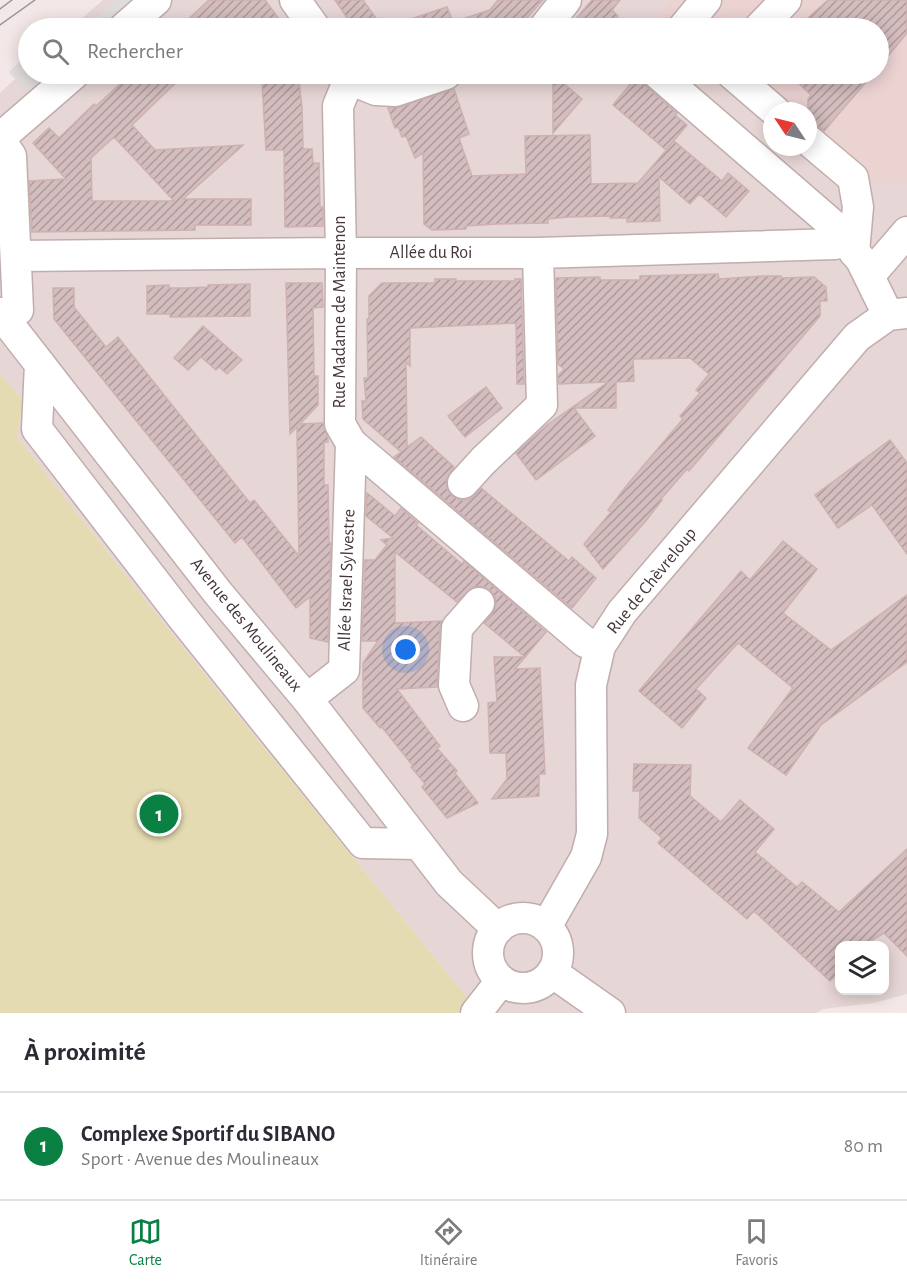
<!DOCTYPE html>
<html lang="fr">
<head>
<meta charset="utf-8">
<style>
  :root { --surface:#fff; --page:#f7f7f7; --text:#2b2b33; --muted:#7c7c81; --line:#e1e1e2; --accent:#0b8043 }
  body { margin:0; font-family:"Alegreya Sans",sans-serif; background:var(--page); color:var(--text) }
  .controls { position:absolute; right:18px; bottom:18px; display:grid; overflow:hidden; border-radius:12px; box-shadow:0 3px 15px #0003 }
  .controls button { width:54px; height:54px; display:grid; place-items:center; padding:0; border:0; border-bottom:2px solid var(--line); background:var(--surface); color:var(--text); font:30px sans-serif }
  .compass { position:absolute; left:763px; top:102px; width:54px; height:54px; border-radius:50%; background:var(--surface); box-shadow:0 3px 15px #0003; rotate:305deg }
  .you { position:absolute; left:406px; top:650px; width:21px; height:21px; margin:-15px; border:4px solid #fff; border-radius:50%; background:#1a73e8; box-shadow:0 0 0 9px #1a73e833 }
  .badge { display:grid; place-items:center; width:39px; height:39px; border-radius:50%; background:var(--accent); color:#fff; font-size:20px; font-weight:700 }
  .pin { position:absolute; translate:-50% -50%; border:3px solid #fff; box-shadow:0 2px 6px #0006 }
  .list { margin:0; padding:0; list-style:none }
  h2 { display:flex; justify-content:space-between; align-items:center; height:78px; margin:0; padding:0 24px; font-size:26px }
  h2 small { font-size:20px; font-weight:400; color:var(--muted) }
  .list li { display:grid; grid-template-columns:39px 1fr auto; gap:18px; align-items:center; box-sizing:border-box; height:108px; padding:0 24px; border-top:2px solid var(--line) }
  .list b { display:block; font-size:22px; white-space:nowrap }
  .list p { margin:0; font-size:20px; white-space:nowrap; color:var(--muted) }
  .list em { font-size:20px; font-style:normal; color:var(--muted) }
  .icon { flex:none; width:33px; height:33px; fill:none; stroke:currentColor; stroke-width:2; stroke-linecap:round; stroke-linejoin:round }
  .map { position:relative; flex:none; width:907px; height:1013px; overflow:hidden }
  .search { position:absolute; background:var(--surface); box-shadow:0 3px 15px #0003; left:18px; right:18px; top:18px; height:66px; display:flex; align-items:center; gap:15px; box-sizing:border-box; padding:0 21px; border-radius:33px; color:var(--muted); font-size:22px }
  .sheet { height:186px; background:var(--surface) }
  nav { display:flex; justify-content:space-around; align-items:center; box-sizing:border-box; height:84px; border-top:2px solid var(--line); background:var(--surface); font-size:16px; color:var(--muted) }
  nav a { display:grid; justify-items:center; gap:3px }
  nav .on { color:var(--accent) }
  .map>svg:first-child { display:block }
</style>
</head>
<body>
<div class="map">
<svg width="907" height="1013" viewBox="0 0 907 1013">
  <defs>
    <pattern id="building-hatch" width="6" height="6" patternUnits="userSpaceOnUse" patternTransform="scale(1.5)"><rect width="6" height="6" fill="#d4bdbe"/><path d="M-1 1l2-2M0 6l6-6M5 7l2-2" fill="none" stroke="#ae9a9b"/></pattern>
  </defs>
  <rect width="100%" height="100%" fill="#f3e8e7"/>
  <path fill="#e6d6d5" fill-rule="evenodd" d="M103,0H670L654,19L665,28H71Z
    M28,67V74H718L772,119V147H805L845,181H907V994L874,1003L823,1009L816,1013H495L469,1000L167,628L17,437L23,401L0,374V93ZM840,946H884V990H840Z"/>
  <path fill="#ebd3d2" d="M670,0H907V181H845L808,147V111H772L718,74H878V28H665L654,19Z"/>
  <path fill="#e5dbb2" d="M0,374L23,401L17,437L167,628L469,1000L459,1013H0Z"/>
  <path fill="#e1dcdc" d="M116,0H156L124,28H84Z
    M28,54V74H74L38,105L9,72Z"/>
  <path fill="url(#building-hatch)" stroke="#ceb1b2" stroke-width="1.5" fill-rule="evenodd" d="M209,0H265L279,19L266,28H179Z
    M335,0H363L383,28H354Z
    M498,0H543L518,28H394L393,25L447,7L453,22L490,10Z
    M592,0H620L612,10L618,16L607,28H568Z
    M828,0H907V33L879,67V28H797Z
    M131,74H185L132,125L155,150L243,145L183,199H251V225H195V230L32,232L29,181L66,179L33,143L49,128L59,138L94,104L96,106ZM114,137L174,201H92L91,158Z
    M274,74H298L302,106L303,149H312L313,163H319L320,207H323V226L285,227L284,150H266L262,82L277,81Z
    M553,74L582,99L553,133Z
    M789,74H873L824,131L819,127L808,123V99L811,95Z
    M638,75L647,87L677,113L675,115L687,125L666,150L613,105Z
    M454,89L469,134L459,138L472,176L526,174L525,136L590,135L591,184L638,183L674,141L722,181L728,173L749,191L726,217L699,194L690,204L659,177L660,221L627,222V218H610V216L569,217L548,219V223L497,224L466,226V229L432,230L424,224L423,153L415,158L406,136L402,137L398,127L395,128L388,108L400,107Z
    M718,274L719,279L763,276H781V278L814,277L826,287L827,301H820V316L689,471L687,469L661,499L662,500L645,522L603,569L584,544L611,512L608,510L627,485L683,419L680,416L700,393L696,390L709,374L690,358L633,359L634,381L616,382V408H574L595,436L536,480L516,453L547,425L608,382L559,384L558,376L564,369L558,364L556,278L600,277V280H640V276Z
    M435,279H456V281H515V279H521L524,384H517L516,323L410,328V366L406,362L407,447L421,437L454,467L446,480L447,489L452,496L460,500H468L481,488L569,561L572,557L596,578L572,608L394,457L401,452L363,419L362,401H366L364,378H368L367,319H369V296L382,283H435Z
    M286,283H322L323,307L313,308L314,376H318V405L300,424L323,423L328,438V442H324V485H328L329,543H331L328,642L310,638V597L296,608L242,537L235,543L54,319L53,288H74V307L106,347L118,337L250,503L254,500L299,556L297,427L290,434Z
    M250,284V316L170,317V314H147V286L169,285V288H187L208,287V285Z
    M203,326L242,360L227,374L219,367L216,370L201,357L188,370L174,358Z
    M486,387L502,408L465,437L448,416Z
    M890,440L907,463V554L872,505L838,528L815,495Z
    M367,493L395,516L401,508L418,523L416,525L462,564L464,561L546,632L515,669L540,668L545,774H539V796L492,799L507,779L506,753H490L488,703L497,702L494,657H525L484,623L492,614L496,606L495,597L490,590L482,586L473,587L457,602L395,552V623L442,621L440,627L437,687L397,689L440,746L437,748L457,771L455,773L478,803L447,818L422,787L425,784L411,767L413,766L381,726L380,728L363,708V663L378,641H362L365,560H375L387,545L381,540L393,538L366,516Z
    M783,541L817,569L783,613L831,650L907,595V662L821,725L786,775L748,748L793,688L738,643L696,689L706,698L682,728L639,691L741,571L750,580Z
    M634,764L691,765L690,796L721,822L740,800L774,829L755,852L797,887L802,882L839,912L907,849V956L884,933L864,945H840V971L830,981L754,911L747,919L658,843L662,838L639,818L640,791H633Z"/>
  <g fill="none" stroke-linecap="round" stroke-linejoin="round">
    <defs>
      <path id="minor" d="M295,0L315,28
        M124,28L156,0
        M544,28L566,0
        M683,28L706,0
        M759,28L786,0
        M345,74L349,79L338,106L341,253L340,424L351,443L585,642L600,646
        M658,74L832,224L861,260L888,315
        M732,74L775,111
        M349,79L376,90L395,91L446,74
        M0,138L74,74
        M0,140L11,156L18,310L4,319
        M808,140L853,178L858,207L854,252
        M16,256L341,253H538L835,244L845,240
        M870,275L907,232
        M0,313L218,593L307,699L449,883L498,929
        M40,364L37,429L182,617L363,843L418,844
        M463,483L483,461L542,405L538,253
        M307,699L344,670L351,443
        M463,706L454,685L457,628L479,603
        M488 953a35 35 0 1 1 70 0a35 35 0 1 1-70 0Z
        M546,927L586,857L592,834L591,685L600,646L622,612L857,337L888,315L907,313
        M553,973L610,1013
        M476,1013L501,981"/>
    </defs>
    <use href="#minor" stroke="#c1adad" stroke-width="33"/>
    <use href="#minor" stroke="#fff" stroke-width="30"/>
    <path stroke="#969696" stroke-width="1.5" d="M0,9L12,0
      M0,25L35,0"/>
  </g>
  <g text-anchor="middle" dominant-baseline="central" stroke-width="6" stroke-linejoin="round" paint-order="stroke">
    <g font-size="18" fill="#453637" stroke="#fff">
      <text x="431" y="253">Allée du Roi</text>
      <text transform="translate(340 312) rotate(-90)">Rue Madame de Maintenon</text>
      <text transform="translate(347 580) rotate(-88)">Allée Israel Sylvestre</text>
      <text transform="translate(652 581) rotate(-51)">Rue de Chèvreloup</text>
      <text transform="translate(246 625) rotate(51)">Avenue des Moulineaux</text>
    </g>
  </g>
</svg>
<div class="controls">
<button><svg class="icon" aria-label="layers" viewBox="0 0 24 24"><path d="M12 4l9 5-9 5-9-5zM3 14l9 5 9-5"/></svg></button>
</div>
<svg class="compass" viewBox="-18 -18 36 36"><path d="M0-13l5 13h-10z" fill="#e53935"/><path d="M0 13l5-13h-10z" fill="#7c7c81"/></svg>
<div class="you"></div>
<div class="pin badge" style="left:159px;top:814px">1</div>
<div class="search"><svg class="icon" aria-label="search" viewBox="0 0 24 24"><circle cx="10" cy="10" r="6"/><path d="M15 15l6 6"/></svg>Rechercher</div>
</div>
<section class="sheet">
<h2>À proximité<small></small></h2>
<ul class="list">
<li><span class="badge">1</span><div><b>Complexe Sportif du SIBANO</b><p>Sport · Avenue des Moulineaux</p></div><em>80 m</em></li>
</ul>
</section>
<nav>
<a class="on"><svg class="icon" aria-label="map" viewBox="0 0 24 24"><path d="M3 6l6-2 6 2 6-2v14l-6 2-6-2-6 2zM9 4v14M15 6v14"/></svg>Carte</a>
<a><svg class="icon" aria-label="directions" viewBox="0 0 24 24"><path d="M12 3l9 9-9 9-9-9zM9 14v-3h6M13 9l2 2-2 2"/></svg>Itinéraire</a>
<a><svg class="icon" aria-label="saved" viewBox="0 0 24 24"><path d="M7 4h10v16l-5-4-5 4z"/></svg>Favoris</a>
</nav>
</body>
</html>
